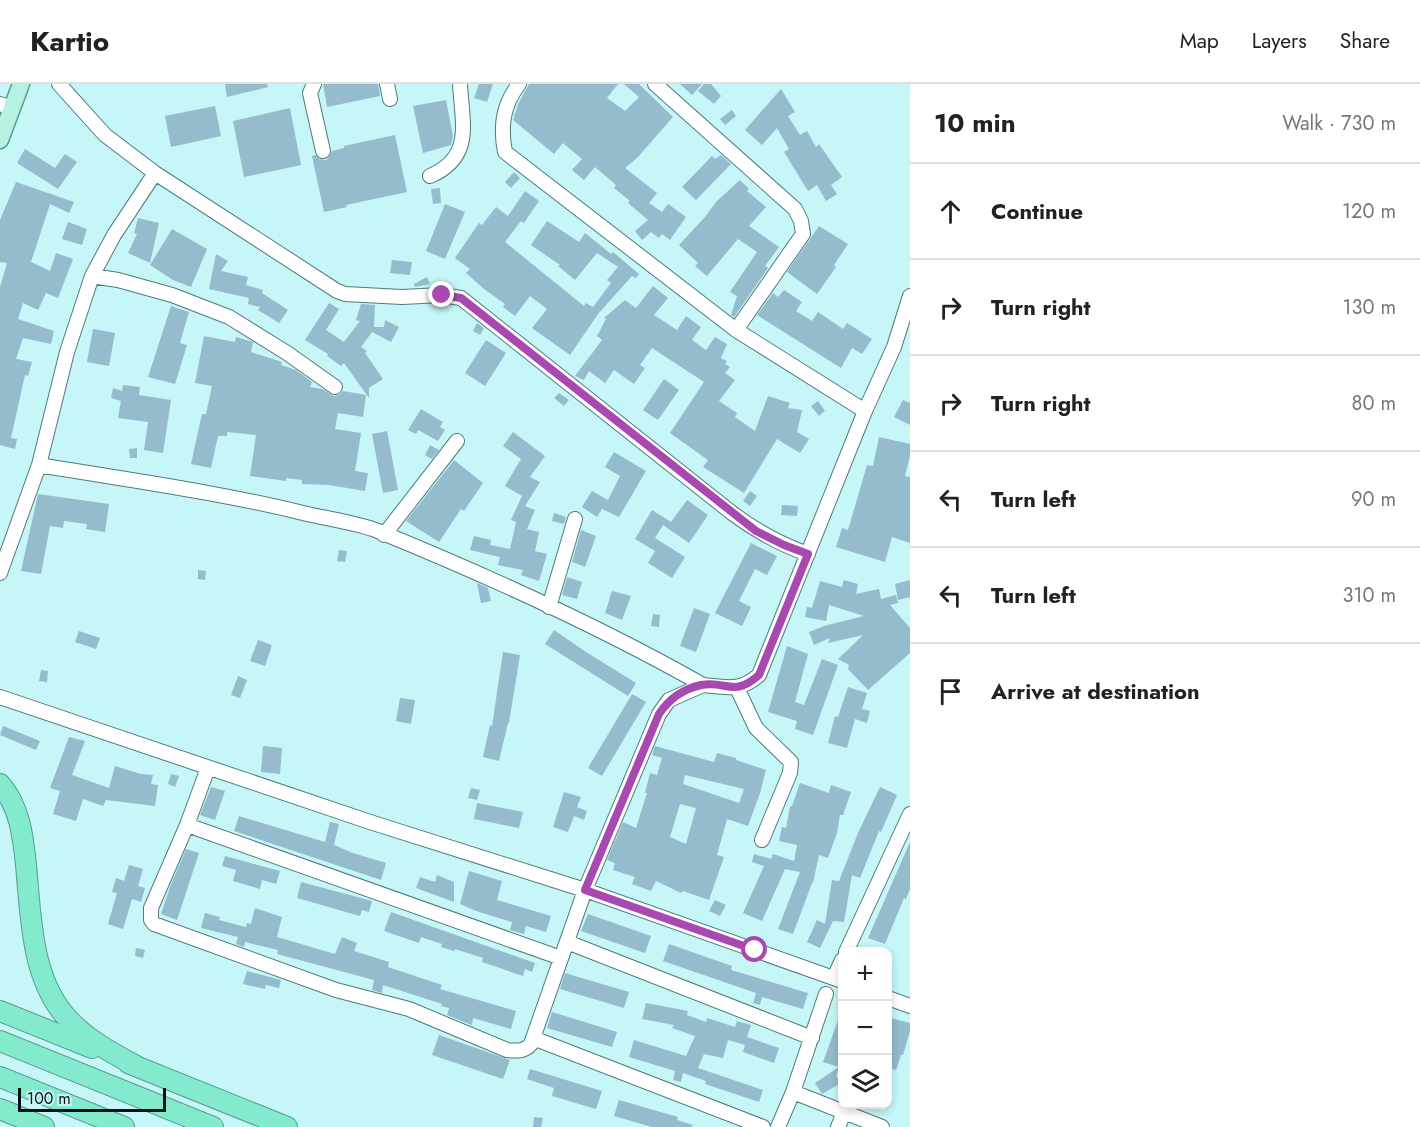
<!DOCTYPE html>
<html lang="en">
<head>
<meta charset="utf-8">
<style>
  :root { --surface:#fff; --page:#f6f6f6; --text:#222; --muted:#767676; --line:#e0e0e0 }
  body { margin:0; font-family:Jost,sans-serif; background:var(--page); color:var(--text) }
  .controls { position:absolute; right:18px; bottom:18px; display:grid; overflow:hidden; border-radius:12px; box-shadow:0 3px 9px #0003 }
  .controls button { width:54px; height:54px; display:grid; place-items:center; padding:0; border:0; border-bottom:2px solid var(--line); background:var(--surface); color:var(--text); font:30px sans-serif }
  .scale { position:absolute; left:18px; bottom:15px; width:148px; box-sizing:border-box; padding-left:6px; border:3px solid #021213; border-top:0; font-size:16px; line-height:21px; white-space:nowrap; color:#021213; -webkit-text-stroke:4px #c6f6f7; paint-order:stroke }
  .stop { position:absolute; width:18px; height:18px; margin:-14px; border:4px solid #a849b2; border-radius:50%; background:#fff }
  .stop.end { background:#a849b2; border-color:#fff; box-shadow:0 2px 6px #0008 }
  .list { margin:0; padding:0; list-style:none }
  h2 { display:flex; justify-content:space-between; align-items:center; height:78px; margin:0; padding:0 24px; font-size:26px }
  h2 small { font-size:20px; font-weight:400; color:var(--muted) }
  .list li { display:grid; grid-template-columns:39px 1fr auto; gap:18px; align-items:center; box-sizing:border-box; height:96px; padding:0 24px; border-top:2px solid var(--line) }
  .list b { display:block; font-size:22px; white-space:nowrap }
  .list em { font-size:20px; font-style:normal; color:var(--muted) }
  .icon { flex:none; width:33px; height:33px; fill:none; stroke:currentColor; stroke-width:2; stroke-linecap:round; stroke-linejoin:round }
  .map { position:relative; flex:none; width:910px; height:1043px; overflow:hidden }
  header { display:flex; align-items:center; gap:36px; box-sizing:border-box; height:84px; padding:0 30px; background:var(--surface); border-bottom:2px solid var(--line) }
  header strong { font-size:28px }
  nav { display:flex; gap:33px; margin-inline-start:auto; font-size:21px }
  main { display:flex }
  aside { flex:1; background:var(--surface) }
  .map>svg:first-child { display:block }
</style>
</head>
<body>
<header>
<strong>Kartio</strong>
<nav><a>Map</a><a>Layers</a><a>Share</a></nav>
</header>
<main>
<div class="map">
<svg width="910" height="1043" viewBox="0 0 910 1043">
  <rect width="100%" height="100%" fill="#c6f6f7"/>
  <path fill="#94bccc" fill-rule="evenodd" d="M225,0H267L268,3L227,13Z
    M323,0H378L380,12L327,23Z
    M479,0H493L487,18L474,14Z
    M529,0H618L607,14L625,27L639,13L624,0H639L673,33L637,74L625,84L657,109L649,119L662,128L668,120L686,133L670,156L662,150L659,154L651,148L642,156L635,147L648,136L628,119L630,117L614,104L616,101L595,83L584,96L572,86L582,75L563,59L554,70L513,36L518,20Z
    M680,0H702L692,11Z
    M704,0H711L721,12L714,20L698,7Z
    M781,5L795,28L788,32L800,51L807,47L816,63L819,60L842,93L831,101L837,110L826,117L817,101L808,107L784,68L789,65L777,44L762,61L745,46Z
    M446,16L453,52L451,61L423,69L413,22Z
    M215,22L221,52L171,63L165,32Z
    M290,24L301,81L244,93L233,37Z
    M732,26L736,32L725,41L720,35Z
    M395,51L407,108L346,121L347,123L324,128L312,72L315,71L320,75L326,76L329,73L332,67L344,64V62Z
    M25,65L55,84L65,70L77,78L58,105L17,79Z
    M721,71L731,80L696,116L682,103L712,72L715,75Z
    M514,88L520,94L511,104L505,98Z
    M740,96L749,105L747,107L766,123L749,142L779,163L765,182L768,184L734,233L731,231L737,212L730,208L757,168L738,155L707,192L695,182L698,179L679,161L705,133L716,118Z
    M16,98L74,118L69,129L50,120L31,178L50,187L56,169L73,175L58,214L46,209L38,226L23,219L18,235L54,247L51,260L23,254L16,275L32,278L28,292L25,291L11,354L17,355L15,365L0,361V203L7,179L0,178V136Z
    M440,104L441,119L433,120L431,105Z
    M525,107L539,117L524,139L521,137L505,158L584,222L586,219L593,223L611,199L607,196L618,183L597,169L575,196L558,182L560,181L531,161L547,137L579,158L585,149L611,170L613,168L639,190L636,194L632,192L598,230L570,271L532,244L547,225L530,212L515,232L503,223L505,220L484,205L466,189L470,185L455,174L479,139L482,141L496,123L508,132Z
    M445,120L465,128L445,175L426,167Z
    M138,134L159,139L150,179L128,169L137,150L134,149Z
    M68,138L87,145L82,161L62,155Z
    M819,142L848,160L834,181L836,183L817,210L787,188Z
    M172,145L207,165L191,203L173,196L150,181Z
    M216,170L228,177L221,187L248,193L246,201L263,206L262,209L288,226L279,239L258,226L260,223L248,220L249,214L209,205Z
    M392,176L412,178L410,191L390,189Z
    M427,193L430,200L415,203L414,200Z
    M653,202L668,214L654,231L677,246L686,232L701,243L692,256L706,266L715,253L727,260L721,274L727,277L725,280L730,283L725,289L735,296L719,317L737,329L735,333L755,347L768,312L790,319L788,324L802,326L797,348L809,355L800,369L777,355L744,409L703,383L708,376L670,349L704,298L652,264L640,281L645,284L634,300L614,286L605,299L589,287L584,296L575,292L602,256L597,252L606,235L604,234L625,216L636,224Z
    M784,206L802,218L796,227L812,237L818,228L843,245L847,239L872,255L862,270L852,264L841,284L757,231L773,209L778,213Z
    M329,219L339,225L326,246L344,258L360,237L356,236L361,220L375,221L374,243H384L385,236L399,243L391,258L372,248L361,263L367,267L365,269L383,295L369,304V314L344,279L341,282L327,272L328,270L305,256Z
    M171,222L189,228L180,259L187,261L175,300L148,293Z
    M477,239L484,244L480,251L473,247Z
    M93,245L115,249L109,282L87,278Z
    M204,252L235,258L236,253L253,258L251,268L282,278L281,281L296,286L312,298L310,303L322,305L334,312L339,311L343,307L366,311L363,333L338,329L335,345L361,349L355,387L368,389L365,407L329,401L302,400V396L286,394V397L250,392L256,351L227,348V352H218L211,384L191,380L202,330H206L212,302L195,299Z
    M486,256L506,269L485,302L465,289Z
    M664,295L679,306L658,336L643,326Z
    M123,301L140,303L139,311L171,316L163,369L144,366L148,338L118,334L121,317L111,314L113,304L122,307Z
    M559,309L569,316L564,322L554,314Z
    M903,316L910,319V341L894,333Z
    M818,317L825,327L819,332L811,322Z
    M421,325L443,338L440,343L445,346L438,357L418,346L416,350L408,346Z
    M387,347L398,406L383,409L372,350Z
    M513,348L545,372L530,393L540,398L525,422L535,426L527,445L539,448L535,467L547,470L539,497L521,491L523,486L498,481L500,473L470,466L474,452L491,456L490,461L510,465L516,438L511,436L522,412L505,402L521,375L503,362Z
    M879,353L910,360V372L905,392L910,393V459L892,453L885,478L836,463L842,444L848,446L867,381L873,382Z
    M430,361L439,366L432,375L425,371Z
    M137,364V374H130L129,365Z
    M614,368L646,387L619,433L602,425L597,433L582,423L592,407L608,416L620,392L605,383Z
    M454,376L483,399L464,427L461,425L439,458L406,437Z
    M750,407L757,412L750,422L743,417Z
    M38,410L109,420L105,448L86,445L87,440L64,437L63,444L50,442L41,490L21,487Z
    M687,416L708,431L689,459L663,441L655,454L685,473L672,494L648,479L655,467L635,455L652,426L671,438Z
    M782,421L798,422L797,432L781,431Z
    M554,429L566,433L564,440L552,437Z
    M581,446L596,452L585,483L572,478Z
    M751,459L777,472L767,491L755,485L739,517L751,523L742,542L715,529Z
    M339,466L347,467L345,478L337,477Z
    M198,486L206,487L205,496L198,495Z
    M567,493L582,498L577,515L562,511Z
    M844,496L858,500L856,510L879,505L881,515L896,511L898,519L890,521L910,544V569L868,606L848,585L849,581L838,575L863,551L828,559L830,554L814,561L809,548L824,542L864,532L829,521L826,537L805,533L807,523L812,524L820,497L842,503Z
    M910,496V513L898,516L895,500Z
    M477,499L488,504L491,517L481,519Z
    M612,507L631,512L622,536L605,529Z
    M694,524L710,530L696,568L680,562Z
    M653,530L660,531L659,543L651,542Z
    M554,546L586,568L636,599L628,612L545,560Z
    M79,547L100,554L96,565L75,558Z
    M258,556L272,561L265,582L250,577Z
    M787,562L808,570L795,618L804,621L822,575L838,581L813,651L795,645L797,637L768,628Z
    M503,568L520,571L509,639H508L499,677L483,673L490,641L492,642Z
    M41,586L48,587L47,598L39,597Z
    M238,592L247,596L240,614L231,611Z
    M848,603L867,609L862,625L870,627L867,639L855,635L847,664L828,659L835,632L838,633Z
    M632,610L646,618L602,692L588,684Z
    M400,614L415,616L411,640L396,637Z
    M3,642L40,657L36,666L0,651Z
    M69,653L85,657L72,691L109,704L115,682L141,690L153,691L151,700L158,701L155,722L106,716L103,722L83,715L76,737L53,730L60,707L50,704Z
    M263,662L282,664L280,690L261,688Z
    M655,662L714,678L717,669L736,674V676L766,686L760,709L748,742L727,735L717,771L724,773L709,816L683,807L681,809L656,797L651,807L632,800L635,793L613,786L615,779L607,776L623,738L636,744L647,709H645L650,689L657,691L662,674L652,671ZM685,691L744,705L739,719L683,700ZM680,720L696,724L686,760L670,753Z
    M171,690L179,692L175,703L168,700Z
    M800,699L829,709L831,701L851,708L843,731H840L837,749L828,774L819,771L813,799H812L793,850L778,845L800,788L785,785L762,837L743,829L764,782L752,778L754,770L771,775L773,770L794,777L797,761L779,757L782,743L786,744L790,722H792Z
    M211,703L225,707L215,736L200,731Z
    M880,703L897,711L881,748L879,747L860,794L852,791L844,838L833,837L820,864L807,858L817,836L825,840L832,796L839,797L858,749Z
    M471,704L480,706L477,716L468,714Z
    M564,708L581,713L577,723L587,727L584,736L574,732L568,748L553,743Z
    M477,719L523,728L519,744L474,735Z
    M239,732L325,758L330,738L339,740L334,761L353,769L386,779L381,796L234,747Z
    M910,758V805L906,815L904,814L885,860L868,854Z
    M186,765L199,769L177,836L161,830L170,803Z
    M225,772L280,787L276,800L262,796L260,805L233,797L236,786L222,782Z
    M129,781L143,785L138,802L145,804L141,818L132,815L123,845L108,840L117,809L112,808L116,794L124,797Z
    M469,787L502,797L497,816L551,832L546,848L526,842L524,850L513,847L510,846L512,838L476,827L460,820Z
    M437,791L454,798V818L416,804L420,793L435,798Z
    M301,798L372,817L369,828L362,826L360,832L297,814Z
    M715,816L726,821L720,832L709,827Z
    M255,824L282,833L277,853L335,870L342,853L357,859L354,867L389,878L388,883L442,901L440,905L516,927L511,945L473,934L472,941L469,940L447,931L449,924L441,922L442,920L383,901L382,909L372,906L374,896L277,870L278,866L245,858L244,863L236,860L238,853L201,844L205,829L220,833L219,836L246,843L247,839L251,840Z
    M391,828L535,879L532,888L525,885L523,892L482,878L483,874L455,865L454,867L441,863L442,860L421,853L419,859L384,847Z
    M588,830L651,852L645,869L581,847Z
    M669,860L732,882L731,886L808,909L803,925L762,913L760,921L753,919L756,909L663,877Z
    M136,864L145,866L143,874L135,872Z
    M247,887L281,896L279,904L266,901L265,905L243,900Z
    M565,889L629,908L624,924L560,905Z
    M646,919L688,927L687,931L706,938L707,934L735,943L737,937L751,941L747,953L779,964L774,979L743,968L745,961L728,956L723,974L704,970L698,984L763,1006L759,1018L705,1000L706,997L683,989L681,998L673,996L675,987L629,973L634,956L686,972L695,952L672,944L674,941L642,935Z
    M552,928L617,948L612,963L547,944Z
    M841,928L843,929V973L839,983L823,978Z
    M891,934L910,939V947L903,971H901L896,986L888,984V945Z
    M439,951L510,976L503,995L432,971Z
    M839,983L836,992L841,999L822,1010L815,999Z
    M530,985L602,1007L596,1025L552,1012L554,1004L527,995Z
    M619,1016L678,1033L677,1036L693,1041L692,1043H652L614,1032Z
    M534,1033L543,1034L541,1043H533Z"/>
  <g fill="none" stroke-linecap="round" stroke-linejoin="round">
    <defs>
      <path id="minor" d="M59,0L105,51L155,89L337,207L345,210L402,213L442,211L461,214L732,429C756,447 779,460 808,470
        M314,0L310,9L323,67
        M387,0L390,15
        M519,0C503,21 500,42 505,68L736,246L865,327L759,591C740,608 726,603 703,601
        M655,0L795,125L801,137L803,150L736,246
        M0,20L12,24
        M430,92C474,73 462,39 460,0
        M92,192L114,151L155,89
        M865,327L894,263L910,212
        M39,381C128,396 219,408 307,430C329,435 357,439 378,447C488,492 599,542 703,601L669,616L659,630L585,806L531,960C524,968 517,967 507,966L409,925L336,906L154,840L151,836V824L187,741L208,684
        M384,451L457,357
        M0,489L39,381L67,268L92,192L118,196L172,211L229,233L287,269L335,303
        M549,523L575,435
        M737,604L756,644L791,678L790,689L762,756
        M0,613L370,738L585,806L842,897
        M187,741L561,874
        M567,858L812,954
        M846,868L910,730
        M834,894L842,876
        M888,914L910,922
        M533,954L763,1043
        M793,1008L882,1043
        M778,1043L793,1008L826,910
        M838,1043L844,1028"/>
      <path id="major" d="M0,56L21,0"/>
      <path id="highway" d="M0,700C20,723 23,752 26,781C31,833 31,898 70,937C89,957 114,970 138,983
        M0,927L92,964
        M0,957L213,1043
        M128,979L287,1043
        M0,993L124,1043
        M0,1025L44,1043"/>
    </defs>
    <use href="#minor" stroke="#4f7b7d" stroke-width="16"/>
    <use href="#major" stroke="#569e8c" stroke-width="19"/>
    <use href="#highway" stroke="#569e8c" stroke-width="22"/>
    <use href="#minor" stroke="#fff" stroke-width="14"/>
    <use href="#major" stroke="#b5f2e1" stroke-width="16"/>
    <use href="#highway" stroke="#83eacd" stroke-width="20"/>
  </g>
  <g fill="none" stroke-linecap="round" stroke-linejoin="round">
    <path stroke="#a849b2" stroke-width="8" d="M442,211L461,214L756,447L784,461L808,470L759,591C733,614 727,596 701,601C683,605 669,615 659,630L585,806L755,866"/>
  </g>
</svg>
<div class="controls">
<button>+</button>
<button>−</button>
<button><svg class="icon" aria-label="layers" viewBox="0 0 24 24"><path d="M12 4l9 5-9 5-9-5zM3 14l9 5 9-5"/></svg></button>
</div>
<div class="scale">100 m</div>
<div class="stop" style="left:755px;top:866px"></div>
<div class="stop end" style="left:442px;top:211px"></div>
</div>
<aside>
<h2>10 min<small>Walk · 730 m</small></h2>
<ul class="list">
<li><svg class="icon" aria-label="ahead" viewBox="0 0 24 24"><path d="M12 20V5M6 11l6-6 6 6"/></svg><div><b>Continue</b></div><em>120 m</em></li>
<li><svg class="icon" aria-label="right" viewBox="0 0 24 24"><path d="M7 20v-9h11M14 6l5 5-5 5"/></svg><div><b>Turn right</b></div><em>130 m</em></li>
<li><svg class="icon" aria-label="right" viewBox="0 0 24 24"><path d="M7 20v-9h11M14 6l5 5-5 5"/></svg><div><b>Turn right</b></div><em>80 m</em></li>
<li><svg class="icon" aria-label="left" viewBox="0 0 24 24"><path d="M17 20v-9H6M10 6l-5 5 5 5"/></svg><div><b>Turn left</b></div><em>90 m</em></li>
<li><svg class="icon" aria-label="left" viewBox="0 0 24 24"><path d="M17 20v-9H6M10 6l-5 5 5 5"/></svg><div><b>Turn left</b></div><em>310 m</em></li>
<li><svg class="icon" aria-label="arrive" viewBox="0 0 24 24"><path d="M6 21V4h12l-3 4 3 4H6"/></svg><div><b>Arrive at destination</b></div></li>
</ul>
</aside>
</main>
</body>
</html>
